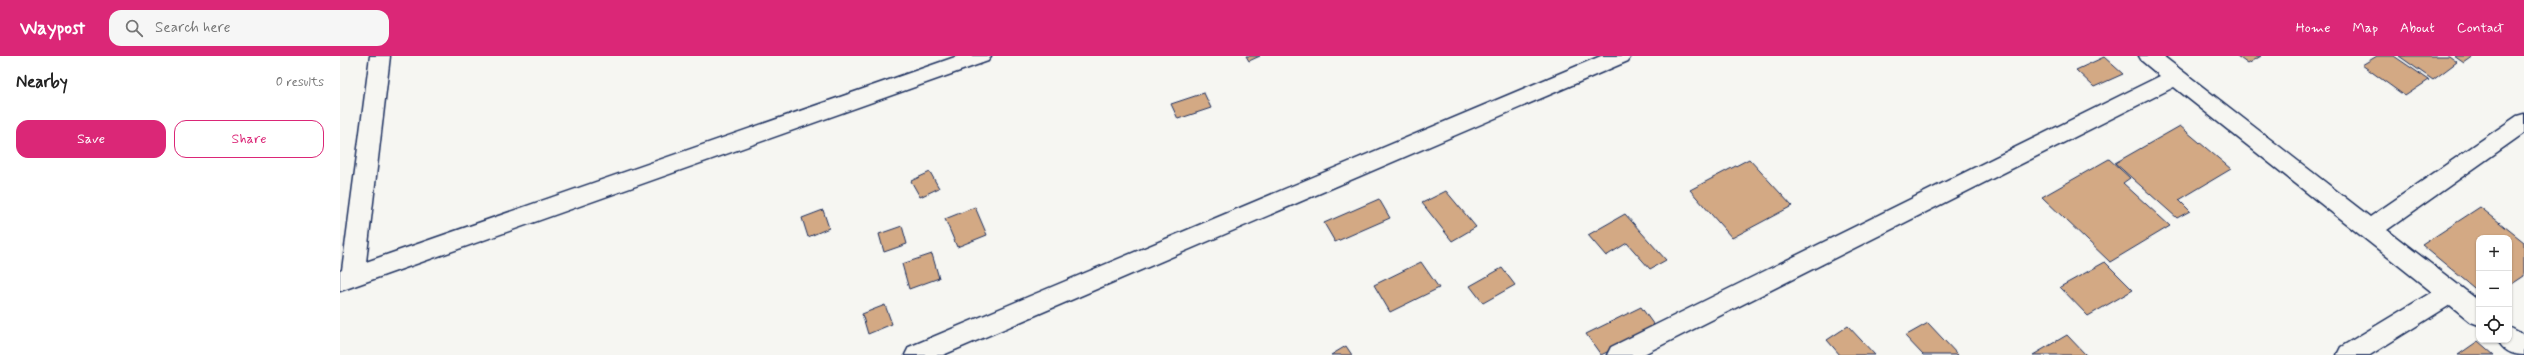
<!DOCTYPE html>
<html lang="en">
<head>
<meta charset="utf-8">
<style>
  :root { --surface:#fff; --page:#f6f6f6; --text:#222; --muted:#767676; --line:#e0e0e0; --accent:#db2777 }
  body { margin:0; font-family:Mynerve,sans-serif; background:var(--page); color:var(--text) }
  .controls { position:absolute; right:12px; bottom:12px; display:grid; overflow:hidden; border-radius:8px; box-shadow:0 1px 3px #0004 }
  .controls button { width:36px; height:36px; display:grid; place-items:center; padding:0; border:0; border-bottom:1px solid var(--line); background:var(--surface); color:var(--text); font:20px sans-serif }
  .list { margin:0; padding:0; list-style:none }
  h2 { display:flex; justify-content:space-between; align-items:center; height:52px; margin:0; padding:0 16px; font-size:17px }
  h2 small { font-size:13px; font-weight:400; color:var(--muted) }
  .actions { display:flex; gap:8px; padding:12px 16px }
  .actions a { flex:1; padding:9px 0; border:1px solid var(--accent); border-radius:12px; text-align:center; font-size:14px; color:var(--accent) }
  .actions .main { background:var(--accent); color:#fff }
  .icon { flex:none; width:22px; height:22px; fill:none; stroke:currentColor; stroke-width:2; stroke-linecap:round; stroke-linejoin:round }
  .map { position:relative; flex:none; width:2184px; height:299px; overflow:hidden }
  header { display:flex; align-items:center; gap:24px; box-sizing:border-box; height:56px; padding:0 20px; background:var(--accent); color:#fff }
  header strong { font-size:19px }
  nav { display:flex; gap:22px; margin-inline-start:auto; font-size:14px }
  .search { width:280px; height:36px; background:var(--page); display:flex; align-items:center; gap:10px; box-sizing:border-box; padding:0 14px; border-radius:12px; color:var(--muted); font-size:15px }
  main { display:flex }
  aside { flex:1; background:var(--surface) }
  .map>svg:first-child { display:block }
</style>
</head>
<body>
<header>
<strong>Waypost</strong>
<div class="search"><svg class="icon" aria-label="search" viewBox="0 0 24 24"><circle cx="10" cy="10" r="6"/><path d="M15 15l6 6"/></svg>Search here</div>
<nav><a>Home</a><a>Map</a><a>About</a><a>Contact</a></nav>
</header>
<main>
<aside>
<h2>Nearby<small>0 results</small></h2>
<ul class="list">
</ul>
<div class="actions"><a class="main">Save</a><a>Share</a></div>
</aside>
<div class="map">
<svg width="2184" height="299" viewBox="0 0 2184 299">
  <rect width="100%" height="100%" fill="#f6f6f2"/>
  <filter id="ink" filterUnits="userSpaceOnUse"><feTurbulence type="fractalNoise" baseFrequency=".025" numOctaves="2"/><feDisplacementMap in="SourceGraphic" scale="8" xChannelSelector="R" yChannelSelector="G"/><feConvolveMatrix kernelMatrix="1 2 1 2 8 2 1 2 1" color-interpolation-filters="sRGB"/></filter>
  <g filter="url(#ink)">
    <path fill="#d3a984" stroke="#1b2f5e" d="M906,0H920L909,5Z
      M1897,0H1921L1908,8Z
      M2037,0H2054L2089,24L2065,40L2022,9Z
      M2059,0H2109L2117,6L2093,24Z
      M2114,0H2134L2124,7Z
      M1764,1L1783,18L1754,31L1736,14Z
      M864,37L871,52L838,63L831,48Z
      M1840,70L1891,113L1839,144L1850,155L1837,162L1775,107Z
      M1409,103L1452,150L1392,182L1350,134Z
      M1769,103L1790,122L1783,127L1830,170L1770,206L1702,141Z
      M590,116L599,132L580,141L571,125Z
      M1106,135L1136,171L1112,185L1082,147Z
      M1039,143L1050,162L995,186L984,167Z
      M635,151L647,179L617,191L605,163Z
      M2140,151L2184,186V220L2169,230V182H2139V236L2082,189Z
      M483,154L489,172L468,181L462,162Z
      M1285,158L1326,204L1310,213L1287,187L1266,200L1248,179Z
      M562,170L567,188L544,196L539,178Z
      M592,198L599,222L569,233L562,208Z
      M1081,206L1099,232L1050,256L1034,229Z
      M1765,206L1793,234L1748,260L1720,231Z
      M1162,212L1175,229L1143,247L1130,230Z
      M545,249L552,268L528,278L522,258Z
      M1301,251L1316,272L1261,299L1246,278Z
      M1588,267L1618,299H1583L1565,280Z
      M1508,270L1535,299H1500L1487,284Z
      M1727,279L1746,299H1693Z
      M2138,285L2154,299H2118Z
      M1006,290L1012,299H991Z"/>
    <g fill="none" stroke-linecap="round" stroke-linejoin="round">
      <defs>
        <path id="minor" d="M30,0H50L26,206L618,0H651L648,5L0,235V215L2,214Z
          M1261,0H1291L1288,5L603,299H565L569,291Z
          M1799,0H1823L2030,161L2177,60L2184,58V77L2047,174L2139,245V269L2131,266L2110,249L2030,299H1997L2001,291L2092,236L1834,31L1302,299H1267L1271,291L1820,20L1802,5Z
          M2169,271L2184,279V299C2173,299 2163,295 2158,284H2169Z"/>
      </defs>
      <use href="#minor" stroke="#1b2f5e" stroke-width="3"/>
      <use href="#minor" fill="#f6f6f2" fill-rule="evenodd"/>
    </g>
  </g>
</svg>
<div class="controls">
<button>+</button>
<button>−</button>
<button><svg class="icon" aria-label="locate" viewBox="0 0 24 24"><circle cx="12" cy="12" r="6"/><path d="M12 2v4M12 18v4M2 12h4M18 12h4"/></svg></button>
</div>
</div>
</main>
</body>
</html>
